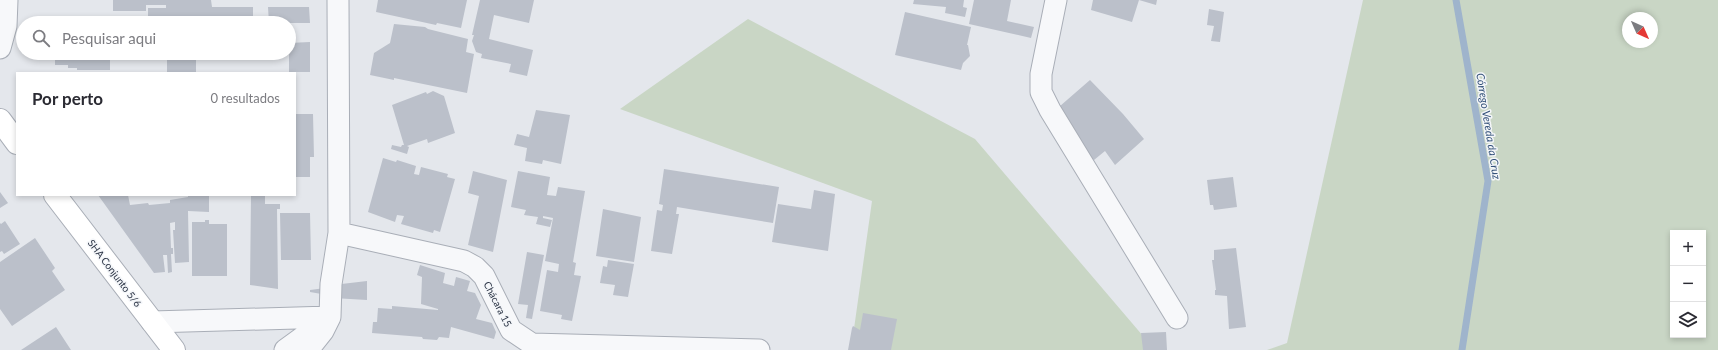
<!DOCTYPE html>
<html lang="pt">
<head>
<meta charset="utf-8">
<style>
  :root { --surface:#fff; --page:#f2f2f3; --text:#2b2b33; --muted:#7c7c81; --line:#e1e1e2 }
  body { margin:0; font-family:Lato,sans-serif; background:var(--page); color:var(--text) }
  .controls { position:absolute; right:12px; bottom:12px; display:grid; overflow:hidden; border-radius:0px; box-shadow:0 2px 6px #0003 }
  .controls button { width:36px; height:36px; display:grid; place-items:center; padding:0; border:0; border-bottom:1px solid var(--line); background:var(--surface); color:var(--text); font:20px sans-serif }
  .compass { position:absolute; left:1622px; top:12px; width:36px; height:36px; border-radius:50%; background:var(--surface); box-shadow:0 2px 6px #0003; rotate:135deg }
  .list { margin:0; padding:0; list-style:none }
  h2 { display:flex; justify-content:space-between; align-items:center; height:52px; margin:0; padding:0 16px; font-size:17px }
  h2 small { font-size:13px; font-weight:400; color:var(--muted) }
  .icon { flex:none; width:22px; height:22px; fill:none; stroke:currentColor; stroke-width:2; stroke-linecap:round; stroke-linejoin:round }
  .map { position:relative; flex:none; width:1718px; height:350px; overflow:hidden }
  .search { position:absolute; background:var(--surface); box-shadow:0 2px 6px #0003; left:16px; top:16px; width:280px; height:44px; display:flex; align-items:center; gap:10px; box-sizing:border-box; padding:0 14px; border-radius:22px; color:var(--muted); font-size:15px }
  .panel { position:absolute; background:var(--surface); box-shadow:0 2px 6px #0003; left:16px; top:72px; width:280px; height:124px; border-radius:0px }
  .map>svg:first-child { display:block }
</style>
</head>
<body>
<div class="map">
<svg width="1718" height="350" viewBox="0 0 1718 350">
  <rect width="100%" height="100%" fill="#e4e7ec"/>
  <path fill="#c9d6c5" fill-rule="evenodd" d="M1363,0H1718V350H1267L1287,343ZM1628,18H1652V42H1628ZM1673,233H1703V335H1673Z
    M748,19L975,139L1155,350H851L872,201L620,109Z"/>
  <g fill="none" stroke-linecap="round" stroke-linejoin="round">
    <path stroke="#9fb4cc" stroke-width="7" d="M1456,0L1488,181L1462,350"/>
  </g>
  <path fill="#bbc0ca" d="M113,0H211L212,7H253V23H148V8H166V5H146V11H113Z
    M378,0H467L461,28L437,23L436,25L376,12Z
    M480,0H534L529,23L494,15L489,39L533,50L527,76L509,72L511,64L481,58L482,54L476,52L472,41L474,35H472Z
    M914,0H964L963,7L967,8L965,17L945,13L946,7L913,4Z
    M974,0H1011L1007,21L1034,27L1031,38L969,24Z
    M1093,0H1139L1132,22L1091,10Z
    M1139,0H1157L1156,5Z
    M268,7H309L310,23H269Z
    M1209,9L1224,12L1220,42L1211,41L1214,26L1207,25Z
    M905,12L971,27L967,45H968L970,56L963,63L961,70L895,55Z
    M394,24L425,27L428,29L468,39L466,52L474,54L467,93L394,78V80L370,75L374,53L390,43Z
    M310,42V72H289V43Z
    M55,53H110V70H77V68H68V65H55Z
    M196,53V73H167V54Z
    M1090,80L1123,114L1144,139L1115,165L1105,151L1094,160L1052,113Z
    M433,91L444,96L455,133L428,143L427,139L407,146L409,147L407,154L391,149L392,145L401,147L402,145H404L392,105L426,92L427,94Z
    M536,110L570,115L561,164L543,160L542,164L525,161L527,148L514,145L517,134L529,137Z
    M295,114H313L314,157H310V177H295Z
    M383,158L396,162L397,160L416,166L414,174L419,175L421,167L448,174L447,177L455,179L440,232L434,230L433,233L401,224L404,216L397,215L395,222L368,212Z
    M664,169L779,187L773,223L677,207L676,214H679L672,254L651,251L657,210L662,211L663,205L659,204Z
    M473,171L507,180L493,252L468,245L479,196L468,193Z
    M518,171L550,177L547,195L556,196L558,187L585,191L573,262L576,263L574,275L581,276L572,321L561,319L562,315L540,311L547,270L558,272L559,264L545,261L553,218L543,216V218L552,220L550,227L536,224L538,217L524,215L526,210L511,207Z
    M1233,177L1237,207L1214,210L1213,205H1210L1207,180Z
    M814,190L835,194L828,251L772,242L778,204L811,209Z
    M0,192L8,203L0,208Z
    M98,195H128L130,205L148,203L149,205L170,203V200L188,197V195H209V212L188,211L189,262L175,263L173,230H175V222L170,223L171,248H173V254H171L172,272L168,273L167,255H163L165,272L154,273Z
    M251,195H265V204H280V209H277L278,289L250,285Z
    M603,209L641,217L634,262L596,256Z
    M280,213H310L311,260H281Z
    M205,220H209V224H227V276H192V222H205Z
    M5,221L20,244L4,254L2,251L0,252V223L1,224Z
    M35,238L55,268L52,271L65,290L12,326L0,309V262Z
    M1236,248L1246,327L1229,329L1227,296L1215,295V290H1216L1212,260H1214V250Z
    M527,252L544,255L532,319L526,318L528,305L518,304Z
    M608,260L634,264L628,297L613,295L615,285L600,283L603,266L607,267Z
    M420,265L445,273L443,283L454,286L456,277L470,281L467,291L475,293L481,305L476,319L492,323L496,332L494,339L451,327L449,338L439,337L437,340L423,339L422,337L372,333L373,322H377L378,308L392,309V306L438,310V309L421,304L422,277L417,275Z
    M367,281V300L333,298V296L310,292V290L333,287V285Z
    M863,313L897,319L891,350H848L852,328L853,326L860,330Z
    M56,327L71,350H21Z
    M1166,332L1167,350H1143L1141,333Z"/>
  <g fill="none" stroke-linecap="round" stroke-linejoin="round">
    <defs>
      <path id="street" d="M1056,0L1041,74V92L1050,110L1177,318
        M0,48L6,26L7,0
        M339,233L464,261L475,267L484,276L511,330L532,344L759,350
        M152,322L330,317
        M285,350L318,326
        M308,350L323,331L330,317L331,284L339,233L338,0"/>
      <path id="secondary" d="M0,120L17,143
        M55,195L174,350"/>
    </defs>
    <use href="#street" stroke="#a9aeb7" stroke-width="23"/>
    <use href="#secondary" stroke="#a9aeb7" stroke-width="24"/>
    <use href="#street" stroke="#f7f8fa" stroke-width="21"/>
    <use href="#secondary" stroke="#fff" stroke-width="22"/>
  </g>
  <g text-anchor="middle" dominant-baseline="central" stroke-width="3" stroke-linejoin="round" paint-order="stroke">
    <g font-size="10" fill="#2b3445" stroke="#f4f6f9">
      <text transform="translate(115 273) rotate(53)">SHA Conjunto 5/6</text>
      <text transform="translate(498 304) rotate(63)">Chácara 15</text>
    </g>
    <g font-size="11" font-style="italic" fill="#34527a" stroke="#f4f6f9">
      <text transform="translate(1489 126) rotate(81)">Córrego Vereda da Cruz</text>
    </g>
  </g>
</svg>
<div class="controls">
<button>+</button>
<button>−</button>
<button><svg class="icon" aria-label="layers" viewBox="0 0 24 24"><path d="M12 4l9 5-9 5-9-5zM3 14l9 5 9-5"/></svg></button>
</div>
<svg class="compass" viewBox="-18 -18 36 36"><path d="M0-13l5 13h-10z" fill="#e53935"/><path d="M0 13l5-13h-10z" fill="#7c7c81"/></svg>
<div class="search"><svg class="icon" aria-label="search" viewBox="0 0 24 24"><circle cx="10" cy="10" r="6"/><path d="M15 15l6 6"/></svg>Pesquisar aqui</div>
<section class="panel">
<h2>Por perto<small>0 resultados</small></h2>
<ul class="list">
</ul>
</section>
</div>
</body>
</html>
